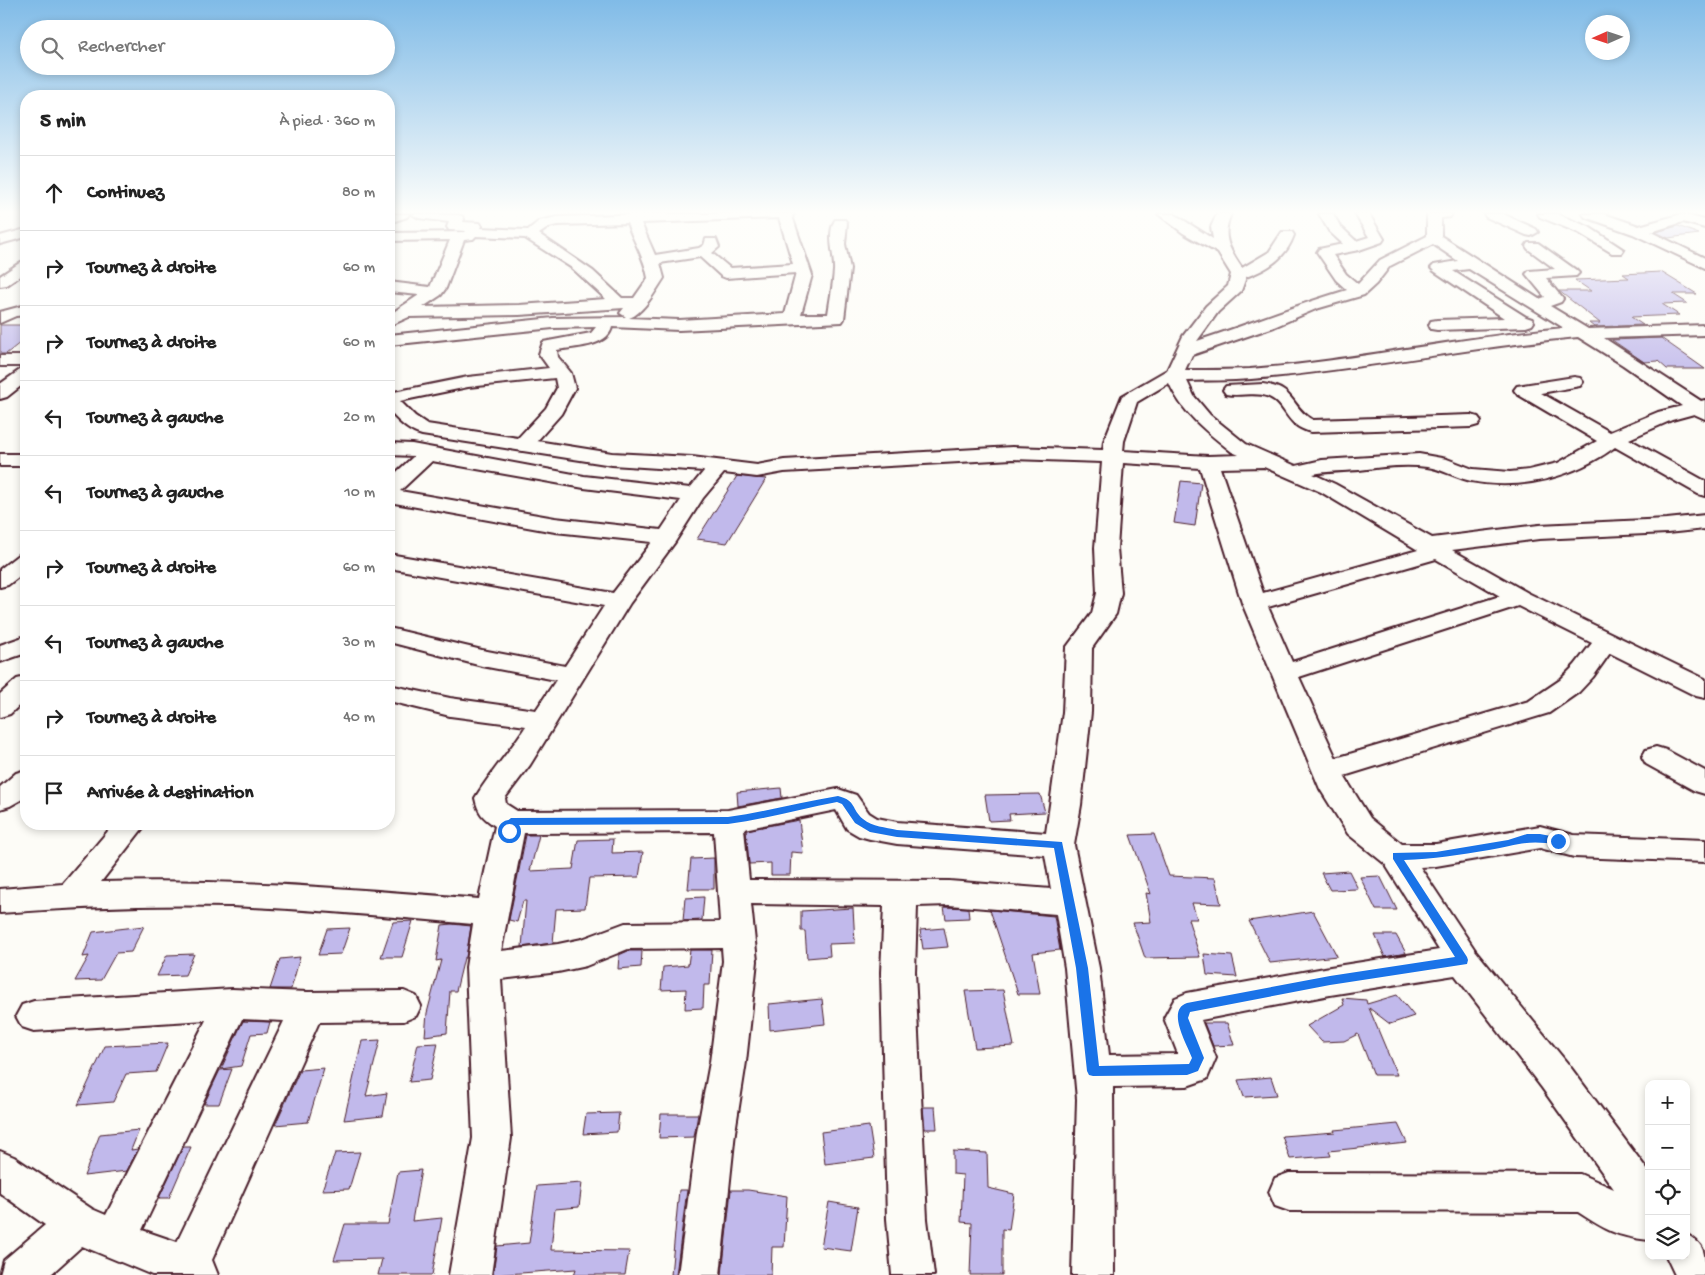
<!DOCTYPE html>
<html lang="fr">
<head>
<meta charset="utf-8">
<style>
  :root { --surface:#fff; --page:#f2f2f2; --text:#222; --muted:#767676; --line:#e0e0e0 }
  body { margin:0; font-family:"Gochi Hand",sans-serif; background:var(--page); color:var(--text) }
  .controls { position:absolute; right:15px; bottom:15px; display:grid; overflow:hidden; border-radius:10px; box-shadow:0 2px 8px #0003 }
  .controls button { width:45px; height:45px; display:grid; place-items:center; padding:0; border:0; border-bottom:1px solid var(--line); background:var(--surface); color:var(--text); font:25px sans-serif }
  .compass { position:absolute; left:1585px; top:15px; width:45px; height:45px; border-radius:50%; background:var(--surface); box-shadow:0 2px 8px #0003; rotate:267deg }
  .stop { position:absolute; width:15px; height:15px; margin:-11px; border:4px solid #1a73e8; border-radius:50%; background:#fff }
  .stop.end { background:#1a73e8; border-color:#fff; box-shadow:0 1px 5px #0008 }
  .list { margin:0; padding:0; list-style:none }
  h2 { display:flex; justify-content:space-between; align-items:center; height:65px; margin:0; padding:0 20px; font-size:21px }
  h2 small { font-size:16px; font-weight:400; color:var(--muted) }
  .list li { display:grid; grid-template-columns:32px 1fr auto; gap:15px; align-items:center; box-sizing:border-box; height:75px; padding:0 20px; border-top:1px solid var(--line) }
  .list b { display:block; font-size:19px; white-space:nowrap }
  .list em { font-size:16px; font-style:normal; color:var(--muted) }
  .icon { flex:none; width:28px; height:28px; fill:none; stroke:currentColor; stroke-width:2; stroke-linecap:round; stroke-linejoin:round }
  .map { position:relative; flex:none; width:1705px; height:1275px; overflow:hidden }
  .search { position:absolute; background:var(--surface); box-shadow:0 2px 8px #0003; left:20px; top:20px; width:375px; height:55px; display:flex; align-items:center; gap:12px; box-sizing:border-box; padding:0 18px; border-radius:28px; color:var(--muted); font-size:19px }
  .panel { position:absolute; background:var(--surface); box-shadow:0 2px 8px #0003; left:20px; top:90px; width:375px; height:740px; border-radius:20px }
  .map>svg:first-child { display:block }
</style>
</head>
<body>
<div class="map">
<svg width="1705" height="1275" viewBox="0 0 1705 1275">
  <rect width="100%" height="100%" fill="#fdfcf7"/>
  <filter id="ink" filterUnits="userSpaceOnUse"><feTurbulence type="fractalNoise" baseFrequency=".02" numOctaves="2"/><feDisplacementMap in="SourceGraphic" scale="10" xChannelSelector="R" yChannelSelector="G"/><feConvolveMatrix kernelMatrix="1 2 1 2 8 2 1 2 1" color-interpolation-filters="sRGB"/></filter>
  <g filter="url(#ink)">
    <path fill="#c1b9eb" stroke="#4a1f2b" d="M1678,226L1699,234L1668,238L1656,232Z
      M1661,272L1697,294H1673L1687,303L1662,304L1679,315L1631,317L1643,325L1594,327L1589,323H1600L1559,291H1591L1575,280L1629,278L1623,274Z
      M0,325H26V338L6,354H0Z
      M1661,338L1705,369H1667L1658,361L1644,362L1612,340Z
      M737,476L766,479L727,543L697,539Z
      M1181,481L1201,483L1195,526L1174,523Z
      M781,788L782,798L738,806L737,792Z
      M1040,794L1045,812L1009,814L1010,820L989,821L985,795Z
      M799,820L803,853L791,852L790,875H771V863L749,864L746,830Z
      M1154,834L1169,876L1215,878L1221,904L1192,903L1197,919H1188L1200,957L1145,958L1133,923L1151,922L1146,893L1151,894L1130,835Z
      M526,835H539L530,871L573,869L578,840L613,839L612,853L643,852L639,877L589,878L585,908L556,909L553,943L522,947L526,901H523L517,922L509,920Z
      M714,858V889H688L691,859Z
      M1349,871L1358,889L1330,890L1321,873Z
      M1380,876L1397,910H1376L1360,877Z
      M704,897L702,920L683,921L685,898Z
      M944,907L968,908L969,918L946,919Z
      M853,908L855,943L829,944L830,956L807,958L805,931H801V911Z
      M990,910L1054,916L1060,950L1033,953L1040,994H1018Z
      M1313,911L1337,956L1270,963L1249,921Z
      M413,921L402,957H381L393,922Z
      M452,924L471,926L466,958H464L456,991H450L447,1033L425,1036L427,1013L441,960L436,961L442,925Z
      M144,926L131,952L116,953L101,980L75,981L89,956L83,957L93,932Z
      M350,928L341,954L318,955L327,929Z
      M944,928L948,947L923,949L920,930Z
      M1375,935H1396L1406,953L1385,957Z
      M690,950H712L710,985H704L703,1008L685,1009L686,989L661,990L663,967L688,965Z
      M628,951H642L641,967L618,969L619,955Z
      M194,954L185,975L157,976L167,955Z
      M1204,954L1232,956L1237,977L1207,975Z
      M300,957L291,989H270L280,959Z
      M1003,990L1014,1046L975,1048L965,991Z
      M1397,995L1414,1016L1390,1024L1369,1008L1397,1075H1374L1358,1034L1344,1041L1322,1042L1307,1026L1344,1005L1342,998L1366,1000L1367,1004Z
      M822,999L825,1024L770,1030L769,1004Z
      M243,1021L270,1022L267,1033L251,1034L241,1066L221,1069Z
      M1204,1023H1227L1234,1045L1213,1046Z
      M380,1040L366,1096L387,1093L383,1116L344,1120L362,1041Z
      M168,1043L156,1072L126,1074L113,1102L78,1105L105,1046Z
      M438,1043L430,1080L409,1082L418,1044Z
      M324,1068L308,1122L275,1125L300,1070Z
      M232,1069L219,1104H204L220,1070Z
      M1271,1077L1277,1095L1244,1097L1238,1080Z
      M923,1107H935L937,1129H925Z
      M619,1113L617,1132L583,1134L586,1114Z
      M661,1114H698L694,1137L659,1138Z
      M1398,1124L1407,1143L1329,1151L1331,1156L1290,1159L1282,1136L1335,1132L1334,1130Z
      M869,1126L874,1158L825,1164L821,1132Z
      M139,1130L131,1150L138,1149L127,1171L84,1176L100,1134Z
      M183,1147H191L169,1198H159Z
      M953,1151L987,1153L988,1188L1014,1194L1009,1230L1002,1229V1275H970L972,1223L961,1222L963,1175L953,1174Z
      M360,1152L349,1189L322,1190L335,1153Z
      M421,1170L412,1221L442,1218L432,1275H378L382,1259L334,1260L345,1224H388L398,1172Z
      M582,1183L579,1207L555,1209L551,1250L629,1251L625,1275H574L576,1269L493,1275L497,1246L529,1243L537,1186Z
      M679,1190H687L676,1275H671Z
      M731,1190H748L787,1196L784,1247H772L771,1275H722Z
      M829,1202L858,1207L851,1251L821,1247Z"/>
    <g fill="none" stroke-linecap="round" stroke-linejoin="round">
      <defs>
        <path id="street" d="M389,214H409L407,217L389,223Z
          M412,214L457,215L462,216L464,219L463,222L480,223L482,226L481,228L528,230L539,221L557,217L646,214H794L792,216L812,275L801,314H828C830,300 833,285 834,271C835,255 826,235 835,220H845L847,223L845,244L850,269L844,319L842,322L679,330L612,327C608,347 573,347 557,350L558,357L571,373L575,388L561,414L537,441L612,453L692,457L757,465L784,460L1012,447L1103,450L1104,441L1122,396L1167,370L1183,336L1206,306L1228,286L1231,274L1218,253L1183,233L1158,214H1174L1213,239L1211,227L1217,214H1231C1221,236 1229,249 1242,268L1269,252L1282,232H1292L1294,235C1286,258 1268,269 1246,277L1241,291L1218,312L1197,341C1247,325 1296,305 1347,290L1336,280L1317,252L1319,249L1343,244L1329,231L1319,214H1333L1340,226L1356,241L1369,237L1355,214H1369L1384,239L1382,242L1359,250L1333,255L1346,274L1358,284L1380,260L1427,236V214H1452L1450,217L1441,218V236L1539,299L1545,297L1526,274L1529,271L1555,269L1528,249L1526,246L1528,243H1538L1576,270L1579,273L1576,276L1546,278L1563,299L1561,302L1550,306L1588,329L1705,325V335L1604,338L1701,401L1705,400V419L1694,414L1672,420L1629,439L1705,481V496L1698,494L1615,447C1575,477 1521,491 1471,481C1456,478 1442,469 1427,467C1405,464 1382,467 1359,470C1344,471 1328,471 1313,474L1335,484L1432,538L1539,525L1667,519L1705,515V529L1667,533L1539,539L1452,550L1528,593L1705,679V698L1696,696L1610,653L1593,677L1579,692L1549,713L1344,776L1370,818L1402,844H1436L1540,826L1574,835L1705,840V862L1574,857L1540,848L1436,866L1420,867L1475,950L1568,1064L1649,1172V1240C1615,1236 1606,1230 1578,1212L1289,1211L1275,1206L1269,1192L1275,1178L1289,1173L1580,1174L1614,1189L1542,1088L1455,975L1330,995L1201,1020L1216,1058L1207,1079L1187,1086L1113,1087L1114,1275H1072L1077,1099L1065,968L1056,914L949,905L917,906L915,972L927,1219L934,1275H892L887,1219L881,972L884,906L751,904L757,961L746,1062L735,1132L720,1275H678L697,1132L710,1062L723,961L722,948L628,949L586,966L558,972L501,979L511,1138L491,1275H449L473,1138L466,967L473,924C393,917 312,909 231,906C154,904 77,907 0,913V889L63,884L114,824H146L101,882C227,878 353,889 479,899L495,826C483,818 478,813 475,798C490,773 510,751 526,726L450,716L389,701V685L450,698L536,710L556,680L482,666L389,642V628L482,650L565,666L604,606L389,568V554L613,593L652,542L555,532L389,502V479L414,456L389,455V443L412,444L584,476L690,488L704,471L612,465L422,435C407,431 399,421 389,411V393L468,377L549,368L539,354L543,342L591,333L596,327L553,328L389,345V335L553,318L626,317L620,313L624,308L519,315L409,317L389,326V315L419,295L389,292V282L430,287L450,240L389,241V233L465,232L466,231L449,230L447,227L449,222L419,218ZM779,218L793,264L730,268L712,253L719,247L716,239H706L704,245L699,248L655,255L641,223ZM627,223C634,242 645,259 648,278L634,298H622L593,271L539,234L549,227L557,225ZM476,236L525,238L572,268L606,299L519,305L423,307L441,295L446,288L464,240L473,239ZM1433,244L1458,261L1434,265L1431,268L1434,271L1504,318L1437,320L1431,321L1429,325L1431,329L1437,330L1526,327L1532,325L1534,322L1532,319L1526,317L1453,271L1469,269L1564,328C1459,337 1355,361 1250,369C1228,370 1207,370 1185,370L1192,355L1274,327L1316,309L1364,295L1376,284L1390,266ZM700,257L721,276L726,278L796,273L785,314L679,320L629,318C643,314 656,290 664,278L660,263ZM1578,337L1623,365L1682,406L1658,412L1610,432L1541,393L1580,386L1583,382L1580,378L1574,377L1517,386L1514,390L1517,394L1597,441L1558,463L1529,470L1510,472L1473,469L1447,459L1419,454L1322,460L1296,466L1246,444L1210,415L1194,396L1187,381C1208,380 1230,381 1251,379C1361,370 1469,347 1578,337ZM555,378L557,388L546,408L518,438L427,424L415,416L400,401L468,387ZM1169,383C1182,413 1207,432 1232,452L1239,455L1208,456L1123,451L1124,441L1137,402ZM1012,459L1102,462L1095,548L1097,593L1092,613L1066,648L1063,712L1046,833L897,822L877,818L869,813L856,795L838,789L728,810L517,811L506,804L505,798L530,765L630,603L675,542L703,498L724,473L757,477L784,472ZM432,461L584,488L681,500L661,530L555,518L400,491ZM1123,463L1200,468L1242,603L1320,789L1348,834L1385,864L1439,950L1330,967L1187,993L1175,998L1164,1018L1178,1054L1109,1055L1099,968L1074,845L1081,805L1091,712L1092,648L1116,614L1121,593L1117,548ZM1264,467L1321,492L1418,550L1263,593L1220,468ZM1436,559L1500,596L1292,662L1268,607ZM1518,606L1592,643L1575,665L1560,680L1529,701L1336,758L1299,677ZM836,810L847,829L859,836L870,839L897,844L1045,855L1051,889L949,881L749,880L744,829ZM714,832L720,922L625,923L582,939L558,944L501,951L524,833Z
          M1484,214H1503L1536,229L1538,232L1531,236L1526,235L1486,217Z
          M1538,214H1557L1589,227L1624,250L1622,253H1612L1579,233L1540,217Z
          M1583,214H1604L1639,226L1682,214L1705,220V228L1683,222L1651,232L1705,258V268L1633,234L1585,217Z
          M26,229V237L0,244V236Z
          M26,261V272L7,285L0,286V276L21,262Z
          M26,305V315L16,316L0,323V312Z
          M0,356H26V366H0Z
          M26,369V382L7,397L0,399V384L20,370Z
          M1263,384C1296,388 1290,407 1313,420L1471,415L1478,417L1481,421L1478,425L1471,427L1311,432C1284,425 1288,406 1269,397C1257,391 1239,397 1226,394L1223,390L1226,386Z
          M0,454H26V466H0Z
          M26,553V571L8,585L0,587V569L18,555Z
          M26,636V653L0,662V645Z
          M26,677V699L10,714L0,717V694L17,679Z
          M1656,747L1666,750L1705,771V794L1695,791L1646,764L1642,757L1646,750Z
          M26,770V797L10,806L0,809V787L16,773Z
          M232,989L308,992L404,991L416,996L421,1006L416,1016L404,1021L319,1022L212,1260L218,1275H152L82,1246L50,1275H0L4,1260L45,1225L0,1193V1151L14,1157L92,1209L106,1215L206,1020L34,1031L22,1027L16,1016L22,1005L34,1001ZM242,1019L284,1021L177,1242L142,1230Z
          M1686,1234C1705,1245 1705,1251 1705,1275H1675L1666,1256H1686Z"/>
      </defs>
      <use href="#street" stroke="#4a1f2b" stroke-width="4"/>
      <use href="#street" fill="#fdfcf7" fill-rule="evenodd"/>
    </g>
  </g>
  <linearGradient id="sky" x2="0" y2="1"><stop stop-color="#80bbe7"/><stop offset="0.54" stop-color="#fefefb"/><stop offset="1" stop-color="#fefefb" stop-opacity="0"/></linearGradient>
  <rect width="1705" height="393" fill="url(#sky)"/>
  <path fill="#1a73e8" d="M838,796C857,801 851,809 863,819C873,827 885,827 897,830L1062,842L1088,968L1099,1066L1189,1064L1192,1058C1187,1044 1166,1010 1187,1003L1330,976L1455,957L1393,859V853L1436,852L1508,840L1527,834H1540L1561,838L1563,841L1558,845C1528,839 1517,845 1489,850C1460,855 1433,859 1404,860L1467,957L1468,960L1467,964L1330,985L1190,1012L1188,1018L1204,1058L1198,1071L1187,1075L1093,1076L1089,1075L1087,1071L1076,968L1054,848L897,837L870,832L855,823L842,804L837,802C801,809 765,819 728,824L515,825L512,833H505L504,831L506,822L511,818L728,817C765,812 801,802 838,796Z"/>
</svg>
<div class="controls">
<button>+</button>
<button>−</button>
<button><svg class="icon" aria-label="locate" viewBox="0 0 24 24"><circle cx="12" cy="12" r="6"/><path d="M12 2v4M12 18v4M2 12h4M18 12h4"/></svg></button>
<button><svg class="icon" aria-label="layers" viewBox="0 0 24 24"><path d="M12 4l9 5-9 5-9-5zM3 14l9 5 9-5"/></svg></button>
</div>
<svg class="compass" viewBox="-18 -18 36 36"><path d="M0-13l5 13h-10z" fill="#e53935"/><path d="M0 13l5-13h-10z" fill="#767676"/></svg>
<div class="stop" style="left:509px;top:831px"></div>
<div class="stop end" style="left:1558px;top:841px"></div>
<div class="search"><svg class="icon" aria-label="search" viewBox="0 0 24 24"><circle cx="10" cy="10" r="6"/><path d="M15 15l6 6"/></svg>Rechercher</div>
<section class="panel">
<h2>5 min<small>À pied · 360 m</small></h2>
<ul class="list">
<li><svg class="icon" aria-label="ahead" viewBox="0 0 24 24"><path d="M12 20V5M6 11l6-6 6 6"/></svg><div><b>Continuez</b></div><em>80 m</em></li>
<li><svg class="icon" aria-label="right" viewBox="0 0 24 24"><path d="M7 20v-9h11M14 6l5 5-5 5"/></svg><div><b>Tournez à droite</b></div><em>60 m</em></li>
<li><svg class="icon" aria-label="right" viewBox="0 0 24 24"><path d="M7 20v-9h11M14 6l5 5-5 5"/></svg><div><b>Tournez à droite</b></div><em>60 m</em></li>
<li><svg class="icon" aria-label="left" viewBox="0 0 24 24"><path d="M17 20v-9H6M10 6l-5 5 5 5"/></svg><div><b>Tournez à gauche</b></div><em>20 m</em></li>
<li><svg class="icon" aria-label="left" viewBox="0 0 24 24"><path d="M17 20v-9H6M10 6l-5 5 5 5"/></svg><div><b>Tournez à gauche</b></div><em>10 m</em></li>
<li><svg class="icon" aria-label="right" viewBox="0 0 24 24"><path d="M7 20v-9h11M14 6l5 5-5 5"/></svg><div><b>Tournez à droite</b></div><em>60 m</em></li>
<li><svg class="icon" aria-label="left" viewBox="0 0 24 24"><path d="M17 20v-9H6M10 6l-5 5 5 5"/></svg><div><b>Tournez à gauche</b></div><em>30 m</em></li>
<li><svg class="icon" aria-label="right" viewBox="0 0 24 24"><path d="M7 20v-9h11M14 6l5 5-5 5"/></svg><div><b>Tournez à droite</b></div><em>40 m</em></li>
<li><svg class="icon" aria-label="arrive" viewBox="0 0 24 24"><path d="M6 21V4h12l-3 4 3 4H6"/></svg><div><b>Arrivée à destination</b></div></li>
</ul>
</section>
</div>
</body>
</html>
